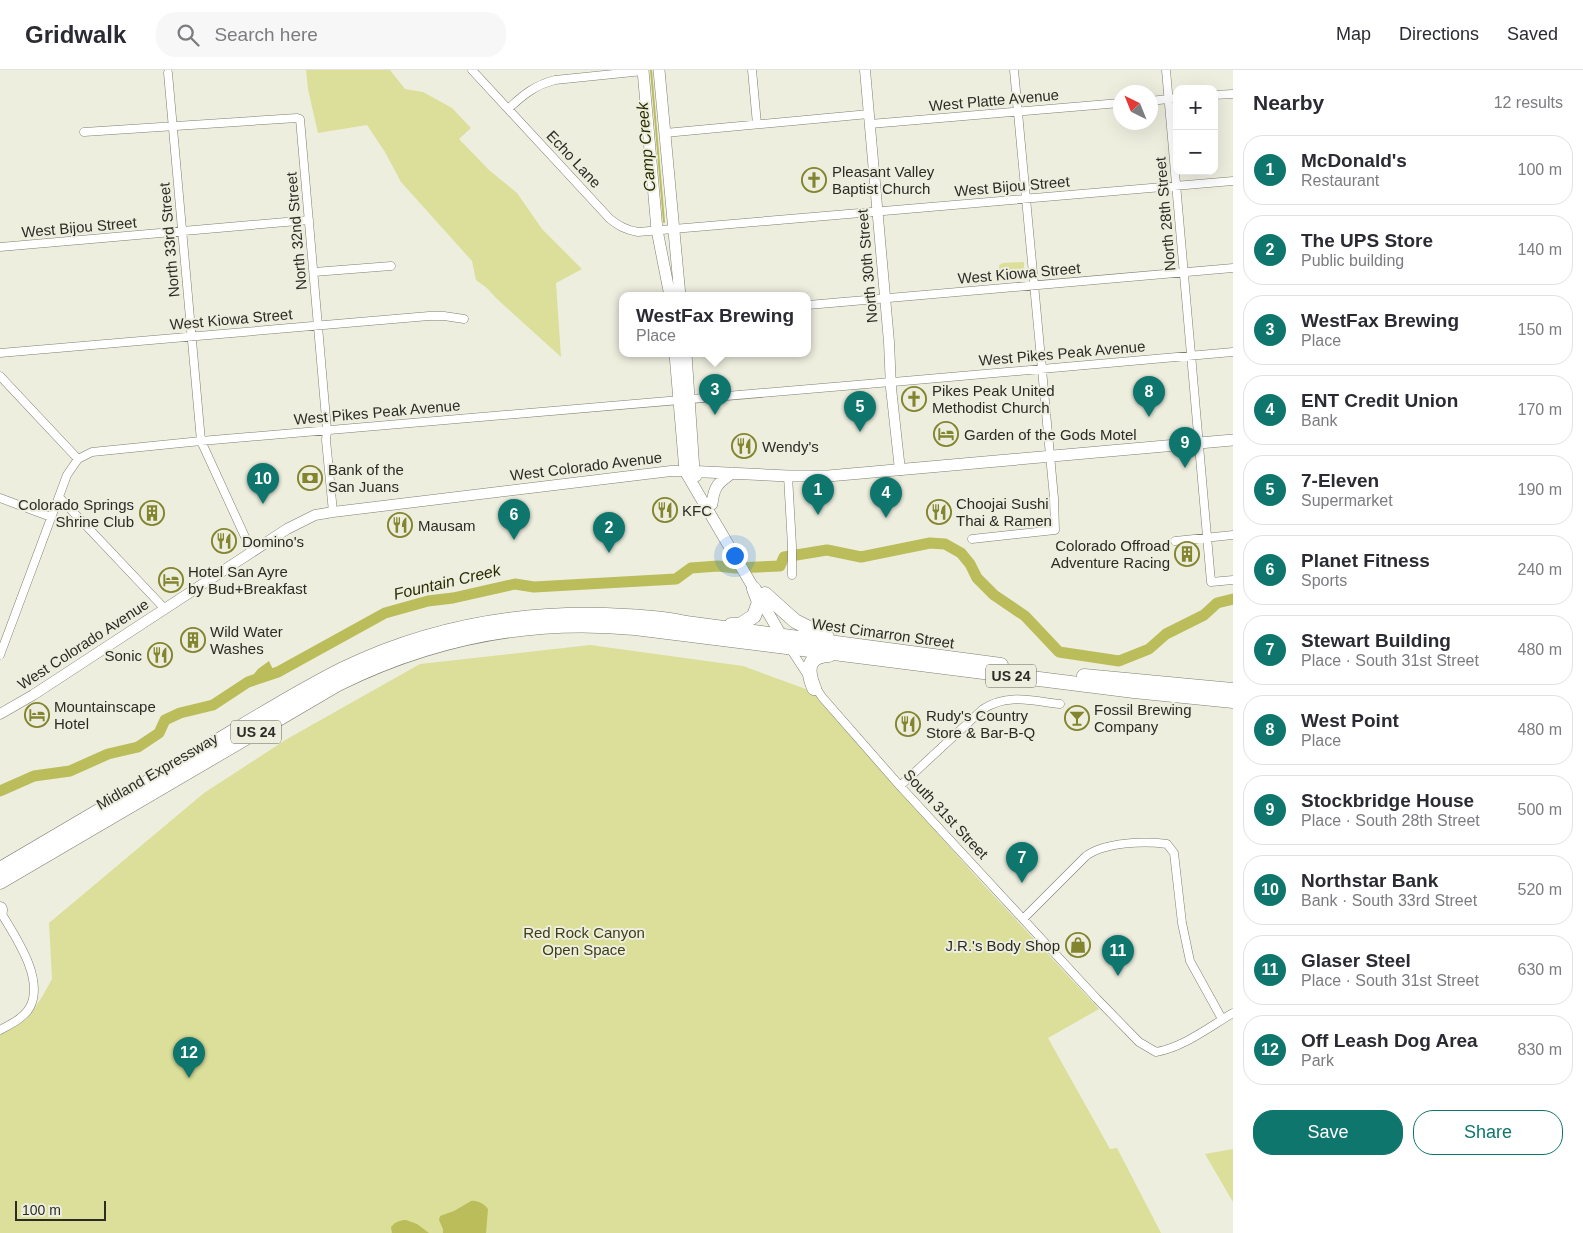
<!DOCTYPE html>
<html lang="en">
<head>
<meta charset="utf-8">
<style>
  :root { --surface:#fff; --page:#f7f7f7; --text:#2b2b33; --muted:#7c7c81; --line:#e1e1e2; --accent:#0f766e }
  body { margin:0; font-family:Arial,sans-serif; background:var(--page); color:var(--text) }
  .controls { position:absolute; right:15px; top:15px; display:grid; overflow:hidden; border-radius:10px; box-shadow:0 5px 20px #0002 }
  .controls button { width:45px; height:45px; display:grid; place-items:center; padding:0; border:0; border-bottom:1px solid var(--line); background:var(--surface); color:var(--text); font:25px sans-serif }
  .compass { position:absolute; left:1113px; top:15px; width:45px; height:45px; border-radius:50%; background:var(--surface); box-shadow:0 5px 20px #0002; rotate:317deg }
  .scale { position:absolute; left:15px; bottom:12px; width:91px; box-sizing:border-box; padding-left:5px; border:2px solid #2b2c26; border-top:0; font-size:14px; line-height:18px; white-space:nowrap; color:#2b2c26; -webkit-text-stroke:4px #edeede; paint-order:stroke }
  .you { position:absolute; left:734px; top:485px; width:18px; height:18px; margin:-12px; border:4px solid #fff; border-radius:50%; background:#1a73e8; box-shadow:0 0 0 8px #1a73e833 }
  .badge { display:grid; place-items:center; width:32px; height:32px; border-radius:50%; background:var(--accent); color:#fff; font-size:16px; font-weight:700 }
  .pin { position:absolute; translate:-50% -41px; filter:drop-shadow(0 1px 2px #0008) }
  .pin::after { content:''; position:absolute; top:26px; width:18px; height:15px; background:inherit; clip-path:polygon(0 0,100% 0,50% 100%) }
  .popup { position:absolute; left:619px; top:222px; width:192px; height:65px; box-sizing:border-box; display:grid; place-content:center; border-radius:10px; background:var(--surface); filter:drop-shadow(0 1px 4px #0005); font-size:16px; white-space:nowrap; color:var(--muted) }
  .popup b { font-size:19px; color:var(--text) }
  .popup::after { content:''; position:absolute; left:50%; top:100%; margin-left:-10px; border:10px solid transparent; border-top-color:var(--surface) }
  .list { margin:0; padding:0; list-style:none }
  h2 { display:flex; justify-content:space-between; align-items:center; height:65px; margin:0; padding:0 20px; font-size:21px }
  h2 small { font-size:16px; font-weight:400; color:var(--muted) }
  .list li { display:grid; grid-template-columns:32px 1fr auto; gap:15px; align-items:center; box-sizing:border-box; height:70px; margin:0 10px 10px; padding:0 10px; border:1px solid var(--line); border-radius:20px }
  .list b { display:block; font-size:19px; white-space:nowrap }
  .list p { margin:0; font-size:16px; white-space:nowrap; color:var(--muted) }
  .list em { font-size:16px; font-style:normal; color:var(--muted) }
  .actions { display:flex; gap:10px; padding:15px 20px }
  .actions a { flex:1; padding:11px 0; border:1px solid var(--accent); border-radius:20px; text-align:center; font-size:18px; color:var(--accent) }
  .actions .main { background:var(--accent); color:#fff }
  .icon { flex:none; width:28px; height:28px; fill:none; stroke:currentColor; stroke-width:2; stroke-linecap:round; stroke-linejoin:round }
  .map { position:relative; flex:none; width:1233px; height:1163px; overflow:hidden }
  header { display:flex; align-items:center; gap:30px; box-sizing:border-box; height:70px; padding:0 25px; background:var(--surface); border-bottom:1px solid var(--line) }
  header strong { font-size:24px }
  nav { display:flex; gap:28px; margin-inline-start:auto; font-size:18px }
  .search { width:350px; height:45px; background:var(--page); display:flex; align-items:center; gap:12px; box-sizing:border-box; padding:0 18px; border-radius:20px; color:var(--muted); font-size:19px }
  main { display:flex }
  aside { flex:1; background:var(--surface) }
  .map>svg:first-child { display:block }
</style>
</head>
<body>
<header>
<strong>Gridwalk</strong>
<div class="search"><svg class="icon" aria-label="search" viewBox="0 0 24 24"><circle cx="10" cy="10" r="6"/><path d="M15 15l6 6"/></svg>Search here</div>
<nav><a>Map</a><a>Directions</a><a>Saved</a></nav>
</header>
<main>
<div class="map">
<svg width="1233" height="1163" viewBox="0 0 1233 1163">
  <rect width="100%" height="100%" fill="#edeede"/>
  <path fill="#dbdf99" d="M306,0H390L405,19L423,22L452,38L471,58L459,69L489,100L517,123L542,159L582,199L556,213L561,287L496,228L487,218L476,210L472,191L401,112L385,82L367,55L318,63L308,19Z
    M1024,192V207L1000,210L999,195L1003,193Z
    M590,575L743,596L811,621L981,812L1099,939L1048,968L1110,1079L1117,1078L1161,1163H0V965L27,949L42,927L52,909L49,853L204,723L287,669L420,594Z
    M1233,1079V1132L1205,1084Z"/>
  <path fill="#babd5a" d="M269,591L276,606L263,612L252,613L250,609L258,599Z
    M471,1131C478,1130 484,1134 488,1139L486,1163H443V1159L439,1150L440,1146L454,1141Z
    M406,1150L417,1154L429,1163H392L391,1157C395,1152 400,1150 406,1150Z"/>
  <g fill="none" stroke-linecap="round" stroke-linejoin="round">
    <path stroke="#babd5a" stroke-width="2" d="M651,0L664,152"/>
    <path stroke="#babd5a" stroke-width="11" d="M0,721L34,706L70,701L108,684L138,677L159,663L165,650L180,643L213,635L248,612L278,602L385,543L428,531L453,528L515,514L534,517L676,509L691,498L718,496L735,498L780,496L784,487L827,480L861,487L930,473L945,474L961,483L970,494L977,508L994,525L1025,546L1059,582L1119,591L1149,579L1166,564L1204,545L1217,533L1233,529"/>
    <defs>
      <path id="street" d="M472,0L610,149C619,156 626,160 638,162L1233,111
        M752,0L757,54
        M1166,0L1211,512L1233,510
        M168,3L201,371L252,482
        M1214,25L1233,24
        M1150,31L1177,28
        M508,39C523,25 535,15 555,10L643,1
        M870,54L1120,33
        M84,62L297,48L300,49L327,360L326,370L333,442
        M665,63L869,44
        M0,177L309,150
        M314,202L391,196
        M808,235L1233,198
        M0,283L429,246H444L464,249
        M0,306L78,389
        M893,312L1233,282
        M788,406L792,476V505
        M59,427L165,539
        M0,428L51,447
        M972,469L1055,460L1054,428L1014,0
        M1175,471L1233,465
        M789,577L822,627L900,716L1097,929L1139,972L1156,982C1184,977 1209,957 1233,943
        M0,585L67,405L78,389L92,382L201,371L891,312
        M900,716L983,639C1008,623 1032,631 1060,634
        M1023,849L1086,786C1105,772 1144,771 1167,774L1174,783L1182,853L1190,891L1222,949
        M0,960C11,954 24,948 30,937C45,908 14,865 0,841"/>
      <path id="secondary" d="M865,0L889,272L891,318L900,400
        M0,644L33,625L287,459L315,445L333,442L671,401H685"/>
      <path id="primary" d="M643,0L657,160L670,226
        M659,0L680,226
        M675,284L685,401L784,570
        M686,284L694,401L696,406
        M685,401L788,406H828L1233,370
        M712,434C714,416 718,413 732,403"/>
      <path id="highway" d="M765,524L795,551L827,567
        M731,555H740L754,546L759,532L754,519
        M1084,606L1233,620
        M814,618C807,601 806,586 829,585
        M0,799C66,760 133,721 199,682C246,654 293,624 343,599C432,556 528,540 626,546C646,547 665,548 686,553L1001,595
        M0,812L338,614C431,568 532,548 635,558L1134,621L1233,631
        M0,839V841"/>
    </defs>
    <use href="#street" stroke="#7e7f71" stroke-width="9"/>
    <use href="#secondary" stroke="#7e7f71" stroke-width="11"/>
    <use href="#primary" stroke="#7e7f71" stroke-width="12"/>
    <use href="#highway" stroke="#7e7f71" stroke-width="15"/>
    <use href="#street" stroke="#fff" stroke-width="8"/>
    <use href="#secondary" stroke="#fff" stroke-width="10"/>
    <use href="#primary" stroke="#fff" stroke-width="11"/>
    <use href="#highway" stroke="#fff" stroke-width="14"/>
  </g>
  <defs>
    <symbol id="church-ring" viewBox="-11 -11 22 22"><circle r="9.5" fill="#edeede" stroke="#82842e" stroke-width="1.5"/><path d="M-1.2-6h2.4v3.5h3.3v2.4h-3.3V6h-2.4V-.1h-3.3v-2.4h3.3Z" fill="#82842e"/></symbol>
    <symbol id="hotel-ring" viewBox="-11 -11 22 22"><circle r="9.5" fill="#edeede" stroke="#82842e" stroke-width="1.5"/><path d="M-6-4.5h1.5V1H6V5H4.5V3h-9V5H-6ZM-4 0a1.8 1.8 0 1 1 3.6 0ZM.5 0V-2.5h3Q6-2.5 6 0Z" fill="#82842e"/></symbol>
    <symbol id="restaurant-ring" viewBox="-11 -11 22 22"><circle r="9.5" fill="#edeede" stroke="#82842e" stroke-width="1.5"/><path d="M-5-6h1v4h1v-4h1v4h1v-4h1v5L-1.5 .5V6h-2V.5L-5-1ZM5-6V6H3V1.5H1.5Q1.5-4 5-6Z" fill="#82842e"/></symbol>
    <symbol id="bank-ring" viewBox="-11 -11 22 22"><circle r="9.5" fill="#edeede" stroke="#82842e" stroke-width="1.5"/><path d="M-6-4H6V4H-6ZM0-2.3a2.3 2.3 0 1 0 0 4.6a2.3 2.3 0 1 0 0-4.6Z" fill="#82842e"/></symbol>
    <symbol id="building-ring" viewBox="-11 -11 22 22"><circle r="9.5" fill="#edeede" stroke="#82842e" stroke-width="1.5"/><path d="M-4-6H4V6H1V3H-1V6H-4ZM-2.5-4.3h1.7v1.8h-1.7ZM.8-4.3h1.7v1.8H.8ZM-2.5-1h1.7V.8h-1.7ZM.8-1h1.7V.8H.8Z" fill="#82842e"/></symbol>
    <symbol id="bar-ring" viewBox="-11 -11 22 22"><circle r="9.5" fill="#edeede" stroke="#82842e" stroke-width="1.5"/><path d="M-6-5H6L.8 .8V4.5H3.5V6h-7V4.5H-.8V.8Z" fill="#82842e"/></symbol>
    <symbol id="shop-ring" viewBox="-11 -11 22 22"><circle r="9.5" fill="#edeede" stroke="#82842e" stroke-width="1.5"/><path d="M-5-2.5h2.3a2.7 3.5 0 0 1 5.4 0H5L5.5 6h-11ZM-1.5-2.5h3a1.5 2.3 0 0 0-3 0Z" fill="#82842e"/></symbol>
  </defs>
  <g fill-rule="evenodd">
    <use href="#church-ring" x="800" y="96" width="28" height="28"/>
    <use href="#church-ring" x="900" y="315" width="28" height="28"/>
    <use href="#hotel-ring" x="932" y="350" width="28" height="28"/>
    <use href="#restaurant-ring" x="730" y="362" width="28" height="28"/>
    <use href="#bank-ring" x="296" y="394" width="28" height="28"/>
    <use href="#restaurant-ring" x="651" y="426" width="28" height="28"/>
    <use href="#restaurant-ring" x="925" y="428" width="28" height="28"/>
    <use href="#building-ring" x="138" y="429" width="28" height="28"/>
    <use href="#restaurant-ring" x="386" y="441" width="28" height="28"/>
    <use href="#restaurant-ring" x="210" y="457" width="28" height="28"/>
    <use href="#building-ring" x="1173" y="470" width="28" height="28"/>
    <use href="#hotel-ring" x="157" y="496" width="28" height="28"/>
    <use href="#building-ring" x="179" y="556" width="28" height="28"/>
    <use href="#restaurant-ring" x="146" y="571" width="28" height="28"/>
    <use href="#hotel-ring" x="23" y="631" width="28" height="28"/>
    <use href="#bar-ring" x="1063" y="634" width="28" height="28"/>
    <use href="#restaurant-ring" x="894" y="640" width="28" height="28"/>
    <use href="#shop-ring" x="1064" y="861" width="28" height="28"/>
  </g>
  <g text-anchor="middle" dominant-baseline="central" stroke-width="4" stroke-linejoin="round" paint-order="stroke">
    <g fill="#edeede" stroke="#65665d" stroke-width="1">
      <rect x="986" y="594.5" width="50" height="23" rx="4"/>
      <rect x="231" y="650.5" width="50" height="23" rx="4"/>
    </g>
    <g font-size="14" font-weight="bold" fill="#2b2c26">
      <text x="1011" y="606">US 24</text>
      <text x="256" y="662">US 24</text>
    </g>
    <g font-size="15" fill="#2b2c26" stroke="#edeede">
      <text transform="translate(994 30) rotate(-5)">West Platte Avenue</text>
      <text transform="translate(574 89) rotate(47)">Echo Lane</text>
      <text transform="translate(1012 116) rotate(-5)">West Bijou Street</text>
      <text transform="translate(1165 144) rotate(-95)">North 28th Street</text>
      <text transform="translate(79 157) rotate(-5)">West Bijou Street</text>
      <text transform="translate(296 161) rotate(-95)">North 32nd Street</text>
      <text transform="translate(169 170) rotate(-95)">North 33rd Street</text>
      <text transform="translate(867 196) rotate(-95)">North 30th Street</text>
      <text transform="translate(1019 203) rotate(-5)">West Kiowa Street</text>
      <text transform="translate(231 249) rotate(-5)">West Kiowa Street</text>
      <text transform="translate(1062 283) rotate(-5)">West Pikes Peak Avenue</text>
      <text transform="translate(377 342) rotate(-5)">West Pikes Peak Avenue</text>
      <text transform="translate(586 396) rotate(-7)">West Colorado Avenue</text>
      <text transform="translate(883 563) rotate(8)">West Cimarron Street</text>
      <text transform="translate(83 574) rotate(-33)">West Colorado Avenue</text>
      <text transform="translate(157 701) rotate(-30)">Midland Expressway</text>
      <text transform="translate(946 744) rotate(47)">South 31st Street</text>
    </g>
    <g font-size="15" fill="#2b2c26" stroke="#edeede" text-anchor="start">
      <text x="832" y="101">Pleasant Valley<tspan x="832" dy="17">Baptist Church</tspan></text>
      <text x="932" y="320">Pikes Peak United<tspan x="932" dy="17">Methodist Church</tspan></text>
      <text x="964" y="364">Garden of the Gods Motel</text>
      <text x="762" y="376">Wendy's</text>
      <text x="328" y="399">Bank of the<tspan x="328" dy="17">San Juans</tspan></text>
      <text x="956" y="433">Choojai Sushi<tspan x="956" dy="17">Thai &amp; Ramen</tspan></text>
      <text x="134" y="434" text-anchor="end">Colorado Springs<tspan x="134" dy="17">Shrine Club</tspan></text>
      <text x="682" y="440">KFC</text>
      <text x="418" y="455">Mausam</text>
      <text x="242" y="471">Domino's</text>
      <text x="1170" y="475" text-anchor="end">Colorado Offroad<tspan x="1170" dy="17">Adventure Racing</tspan></text>
      <text x="188" y="501">Hotel San Ayre<tspan x="188" dy="17">by Bud+Breakfast</tspan></text>
      <text x="210" y="561">Wild Water<tspan x="210" dy="17">Washes</tspan></text>
      <text x="142" y="585" text-anchor="end">Sonic</text>
      <text x="54" y="636">Mountainscape<tspan x="54" dy="17">Hotel</tspan></text>
      <text x="1094" y="639">Fossil Brewing<tspan x="1094" dy="17">Company</tspan></text>
      <text x="926" y="645">Rudy's Country<tspan x="926" dy="17">Store &amp; Bar-B-Q</tspan></text>
      <text x="1060" y="875" text-anchor="end">J.R.'s Body Shop</text>
    </g>
    <g font-size="15" fill="#3d3e15" stroke="#edeede">
      <text x="584" y="862">Red Rock Canyon<tspan x="584" dy="17">Open Space</tspan></text>
    </g>
    <g font-size="16" font-style="italic" fill="#2b2c01" stroke="#edeede">
      <text transform="translate(646 77) rotate(-95)">Camp Creek</text>
      <text transform="translate(447 512) rotate(-13)">Fountain Creek</text>
    </g>
  </g>
</svg>
<div class="controls">
<button>+</button>
<button>−</button>
</div>
<svg class="compass" viewBox="-18 -18 36 36"><path d="M0-13l5 13h-10z" fill="#e53935"/><path d="M0 13l5-13h-10z" fill="#7c7c81"/></svg>
<div class="scale">100 m</div>
<div class="you"></div>
<div class="pin badge" style="left:818px;top:445px">1</div>
<div class="pin badge" style="left:609px;top:483px">2</div>
<div class="pin badge" style="left:715px;top:345px">3</div>
<div class="popup"><b>WestFax Brewing</b>Place</div>
<div class="pin badge" style="left:886px;top:448px">4</div>
<div class="pin badge" style="left:860px;top:362px">5</div>
<div class="pin badge" style="left:514px;top:470px">6</div>
<div class="pin badge" style="left:1022px;top:813px">7</div>
<div class="pin badge" style="left:1149px;top:347px">8</div>
<div class="pin badge" style="left:1185px;top:398px">9</div>
<div class="pin badge" style="left:263px;top:434px">10</div>
<div class="pin badge" style="left:1118px;top:906px">11</div>
<div class="pin badge" style="left:189px;top:1008px">12</div>
</div>
<aside>
<h2>Nearby<small>12 results</small></h2>
<ul class="list">
<li><span class="badge">1</span><div><b>McDonald's</b><p>Restaurant</p></div><em>100 m</em></li>
<li><span class="badge">2</span><div><b>The UPS Store</b><p>Public building</p></div><em>140 m</em></li>
<li><span class="badge">3</span><div><b>WestFax Brewing</b><p>Place</p></div><em>150 m</em></li>
<li><span class="badge">4</span><div><b>ENT Credit Union</b><p>Bank</p></div><em>170 m</em></li>
<li><span class="badge">5</span><div><b>7-Eleven</b><p>Supermarket</p></div><em>190 m</em></li>
<li><span class="badge">6</span><div><b>Planet Fitness</b><p>Sports</p></div><em>240 m</em></li>
<li><span class="badge">7</span><div><b>Stewart Building</b><p>Place · South 31st Street</p></div><em>480 m</em></li>
<li><span class="badge">8</span><div><b>West Point</b><p>Place</p></div><em>480 m</em></li>
<li><span class="badge">9</span><div><b>Stockbridge House</b><p>Place · South 28th Street</p></div><em>500 m</em></li>
<li><span class="badge">10</span><div><b>Northstar Bank</b><p>Bank · South 33rd Street</p></div><em>520 m</em></li>
<li><span class="badge">11</span><div><b>Glaser Steel</b><p>Place · South 31st Street</p></div><em>630 m</em></li>
<li><span class="badge">12</span><div><b>Off Leash Dog Area</b><p>Park</p></div><em>830 m</em></li>
</ul>
<div class="actions"><a class="main">Save</a><a>Share</a></div>
</aside>
</main>
</body>
</html>
